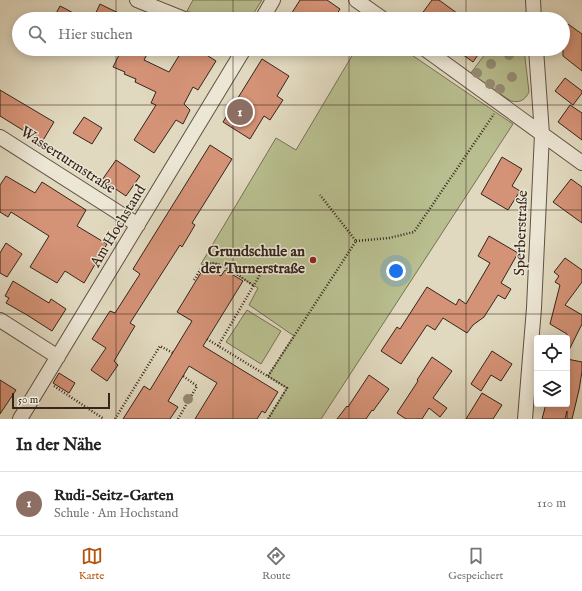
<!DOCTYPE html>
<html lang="de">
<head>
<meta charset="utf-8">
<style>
  :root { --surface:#fff; --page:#f2f2f2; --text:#222; --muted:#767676; --line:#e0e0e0; --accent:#b45309 }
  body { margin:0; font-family:"IM FELL English",serif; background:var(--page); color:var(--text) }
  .controls { position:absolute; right:12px; bottom:12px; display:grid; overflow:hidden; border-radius:4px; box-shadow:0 2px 10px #0003 }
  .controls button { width:36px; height:36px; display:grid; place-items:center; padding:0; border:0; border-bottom:1px solid var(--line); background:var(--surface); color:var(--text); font:20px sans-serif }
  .scale { position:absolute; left:12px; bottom:10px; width:98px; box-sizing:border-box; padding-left:4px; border:2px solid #36251b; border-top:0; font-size:11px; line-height:14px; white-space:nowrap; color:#36251b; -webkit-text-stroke:3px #ece6d5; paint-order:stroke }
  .you { position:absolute; left:396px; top:271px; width:14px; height:14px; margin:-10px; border:3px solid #fff; border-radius:50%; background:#1a73e8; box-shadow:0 0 0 6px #1a73e833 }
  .badge { display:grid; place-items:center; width:26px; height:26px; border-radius:50%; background:var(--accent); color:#fff; font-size:13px; font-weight:700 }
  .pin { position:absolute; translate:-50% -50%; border:2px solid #fff; box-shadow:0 1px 4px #0006 }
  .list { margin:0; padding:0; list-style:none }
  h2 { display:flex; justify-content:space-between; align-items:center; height:52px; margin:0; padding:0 16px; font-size:17px }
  h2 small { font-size:13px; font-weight:400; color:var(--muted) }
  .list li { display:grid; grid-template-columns:26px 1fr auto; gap:12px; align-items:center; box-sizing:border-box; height:64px; padding:0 16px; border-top:1px solid var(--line) }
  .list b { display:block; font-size:15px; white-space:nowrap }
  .list p { margin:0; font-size:13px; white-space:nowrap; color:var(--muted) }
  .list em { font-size:13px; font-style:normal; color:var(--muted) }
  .icon { flex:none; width:22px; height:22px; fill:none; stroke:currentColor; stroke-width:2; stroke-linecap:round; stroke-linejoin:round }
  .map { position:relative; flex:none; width:582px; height:419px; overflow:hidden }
  .search { position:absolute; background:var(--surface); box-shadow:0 2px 10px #0003; left:12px; right:12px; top:12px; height:44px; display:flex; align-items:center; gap:10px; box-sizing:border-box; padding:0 14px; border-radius:22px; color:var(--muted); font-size:15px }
  .sheet { height:116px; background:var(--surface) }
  nav { display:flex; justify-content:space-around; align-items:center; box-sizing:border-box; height:56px; border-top:1px solid var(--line); background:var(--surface); font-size:11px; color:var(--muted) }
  nav a { display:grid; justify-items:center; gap:2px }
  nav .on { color:var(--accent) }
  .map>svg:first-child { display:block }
</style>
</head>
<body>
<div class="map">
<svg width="582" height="419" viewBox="0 0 582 419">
  <rect width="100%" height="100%" fill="#e1d9bf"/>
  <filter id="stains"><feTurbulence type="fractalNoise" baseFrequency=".005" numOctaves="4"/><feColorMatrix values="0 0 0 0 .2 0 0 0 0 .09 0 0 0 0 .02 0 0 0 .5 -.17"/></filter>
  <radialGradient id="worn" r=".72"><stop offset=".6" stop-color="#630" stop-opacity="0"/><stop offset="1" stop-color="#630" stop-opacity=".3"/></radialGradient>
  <path fill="#b8be8f" stroke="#777255" d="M193,0H262L250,19H207L187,11Z
    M356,49H403L513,124L321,419H268L287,388L268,376L294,336L249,305L258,288L219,264L212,263L204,265L201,264L276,138L296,150Z
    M489,49H524L529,92C525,100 520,103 511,101L470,74Z
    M247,310L281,331L261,364L226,342Z"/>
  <path fill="#d49276" stroke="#36251b" d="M300,0H327L340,9L334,19H288Z
    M432,0H439L465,19H418Z
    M100,4L106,7L131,19H93Z
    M60,6L66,9L84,19H53Z
    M568,24L582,34V71L563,56V31Z
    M122,49H150L144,60L169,72L183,49H197L216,61L198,90L193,87L184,104L190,110L183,124L176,120L154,153L134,140L156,105L151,103L156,92L135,82L136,79L124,74L125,72L113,67Z
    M455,49H482L473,62Z
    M262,59L289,76L277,96L283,100L270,120L264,116L250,139L223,122Z
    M565,78L582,91V93L573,105L555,91Z
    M0,90L54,122L42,142L0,116Z
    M570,105L582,113V140L558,122Z
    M84,117L102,128L92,144L73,133Z
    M210,145L232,159L192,223L195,225L182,247L180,245L130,323L135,326L114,361L118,365L107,381L91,370L106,348L92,339L110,311L115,313L140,274L133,269Z
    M502,157L522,169L512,186L520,191L508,210L481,194Z
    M116,160L140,176L126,196L102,180Z
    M6,176L35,193L42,182L86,210L77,226L107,244L84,283L65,271L57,283L30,267L49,236L11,212L8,217L0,212V185Z
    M571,179L582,187V223L553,202Z
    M489,236L518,253L501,283L511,289L505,299L498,295L484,317L473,325L467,333L443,318L435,330L427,325L401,364L381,351L397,327L400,329L427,287L456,305L459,299L466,304L490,263L478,256Z
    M6,243L22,254L7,277L0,273V253Z
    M565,258L582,270V282L565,305L582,315V324L567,354V334L550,324L560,285L555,282L559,276L554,272Z
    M205,266L221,276L225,270L243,281L203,346L278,392L265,413L262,411L257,419H195L217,383L189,366L168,401L178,407L170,419H123L144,386L150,390L192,321L177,312Z
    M13,281L49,303L51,299L66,309L52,331L27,315L6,303L9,298L5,296Z
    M492,351L512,364L501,381L491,375L481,391L471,384Z
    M432,357L452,371L433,398L447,408L440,417L429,408L422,419H406L397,413L418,381L417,380Z
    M567,359L582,362V371L579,390L572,419H567V411L565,419H542L546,404H567Z
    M59,373L75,383L69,393L53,383Z
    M369,375L389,389L373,411L372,410L366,419H337L347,406L348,407Z
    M0,380L16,390L0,414Z
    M482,393L502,405L493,419H466Z"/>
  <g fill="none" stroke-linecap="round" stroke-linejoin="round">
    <defs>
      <path id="minor" d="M137,0L184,19
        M356,0L383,19
        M533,0L534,19
        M262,19L273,0
        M425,49L582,163
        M0,137L138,225
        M0,320L58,357
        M20,419L244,49
        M525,419L534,308L542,134L536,49"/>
    </defs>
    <use href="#minor" stroke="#615244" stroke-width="16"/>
    <path stroke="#36251b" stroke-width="2.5" stroke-dasharray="1 2" stroke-linecap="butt" d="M356,241L389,238L414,232L494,114
      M194,280C197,276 200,269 203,266C215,255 243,279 254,286
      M207,339L287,388L268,419
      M218,346L264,268
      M268,376L356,241L320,195
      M54,386L104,419
      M115,419L160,346L173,353
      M178,419L197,386L183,376"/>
    <use href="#minor" stroke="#ece6d5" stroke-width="14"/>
  </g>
  <g fill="#958b75">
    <circle cx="509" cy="55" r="5"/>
    <circle cx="491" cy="64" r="5"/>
    <circle cx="477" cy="73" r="5"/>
    <circle cx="512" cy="77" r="5"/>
    <circle cx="490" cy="84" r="5"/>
    <circle cx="500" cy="89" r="5"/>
    <circle cx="188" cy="399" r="5"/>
  </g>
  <path fill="none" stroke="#36251b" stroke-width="1" stroke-opacity="0.55" d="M116,0V19M233,0V19M349,0V19M466,0V19M116,49V419M233,49V419M349,49V419M466,49V419M0,105H582M0,210H582M0,314H582"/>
  <circle fill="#8f2418" stroke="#ece6d5" stroke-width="1.5" cx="313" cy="260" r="4"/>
  <g text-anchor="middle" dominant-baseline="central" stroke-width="3" stroke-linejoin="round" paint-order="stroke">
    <g font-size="15" fill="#36251b" stroke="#ece6d5">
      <text transform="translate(68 160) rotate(33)">Wasserturmstraße</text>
      <text transform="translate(118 226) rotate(-59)">Am Hochstand</text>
      <text transform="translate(521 233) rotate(-88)">Sperberstraße</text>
    </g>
    <g font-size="15" font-weight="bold" fill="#36251b" stroke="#ece6d5" text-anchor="end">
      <text x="305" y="251">Grundschule an<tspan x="305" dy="17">der Turnerstraße</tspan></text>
    </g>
  </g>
  <rect width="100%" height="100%" filter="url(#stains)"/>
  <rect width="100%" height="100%" fill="url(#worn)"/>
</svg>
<div class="controls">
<button><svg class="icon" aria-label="locate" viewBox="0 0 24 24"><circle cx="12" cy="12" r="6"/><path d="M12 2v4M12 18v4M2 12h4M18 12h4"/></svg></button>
<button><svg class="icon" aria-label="layers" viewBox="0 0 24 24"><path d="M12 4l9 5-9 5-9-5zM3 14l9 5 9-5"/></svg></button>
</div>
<div class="scale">50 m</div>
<div class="you"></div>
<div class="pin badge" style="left:240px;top:112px;background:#8d6e63">1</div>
<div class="search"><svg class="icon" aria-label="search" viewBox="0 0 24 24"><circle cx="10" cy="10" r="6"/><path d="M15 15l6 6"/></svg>Hier suchen</div>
</div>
<section class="sheet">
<h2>In der Nähe<small></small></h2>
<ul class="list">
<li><span class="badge" style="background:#8d6e63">1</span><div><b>Rudi-Seitz-Garten</b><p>Schule · Am Hochstand</p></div><em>110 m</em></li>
</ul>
</section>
<nav>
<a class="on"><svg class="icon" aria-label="map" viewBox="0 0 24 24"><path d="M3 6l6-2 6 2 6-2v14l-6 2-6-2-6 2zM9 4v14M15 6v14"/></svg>Karte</a>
<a><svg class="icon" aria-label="directions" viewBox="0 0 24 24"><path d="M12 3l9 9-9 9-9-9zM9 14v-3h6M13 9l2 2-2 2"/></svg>Route</a>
<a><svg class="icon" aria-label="saved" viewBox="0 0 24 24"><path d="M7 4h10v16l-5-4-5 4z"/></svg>Gespeichert</a>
</nav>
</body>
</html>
